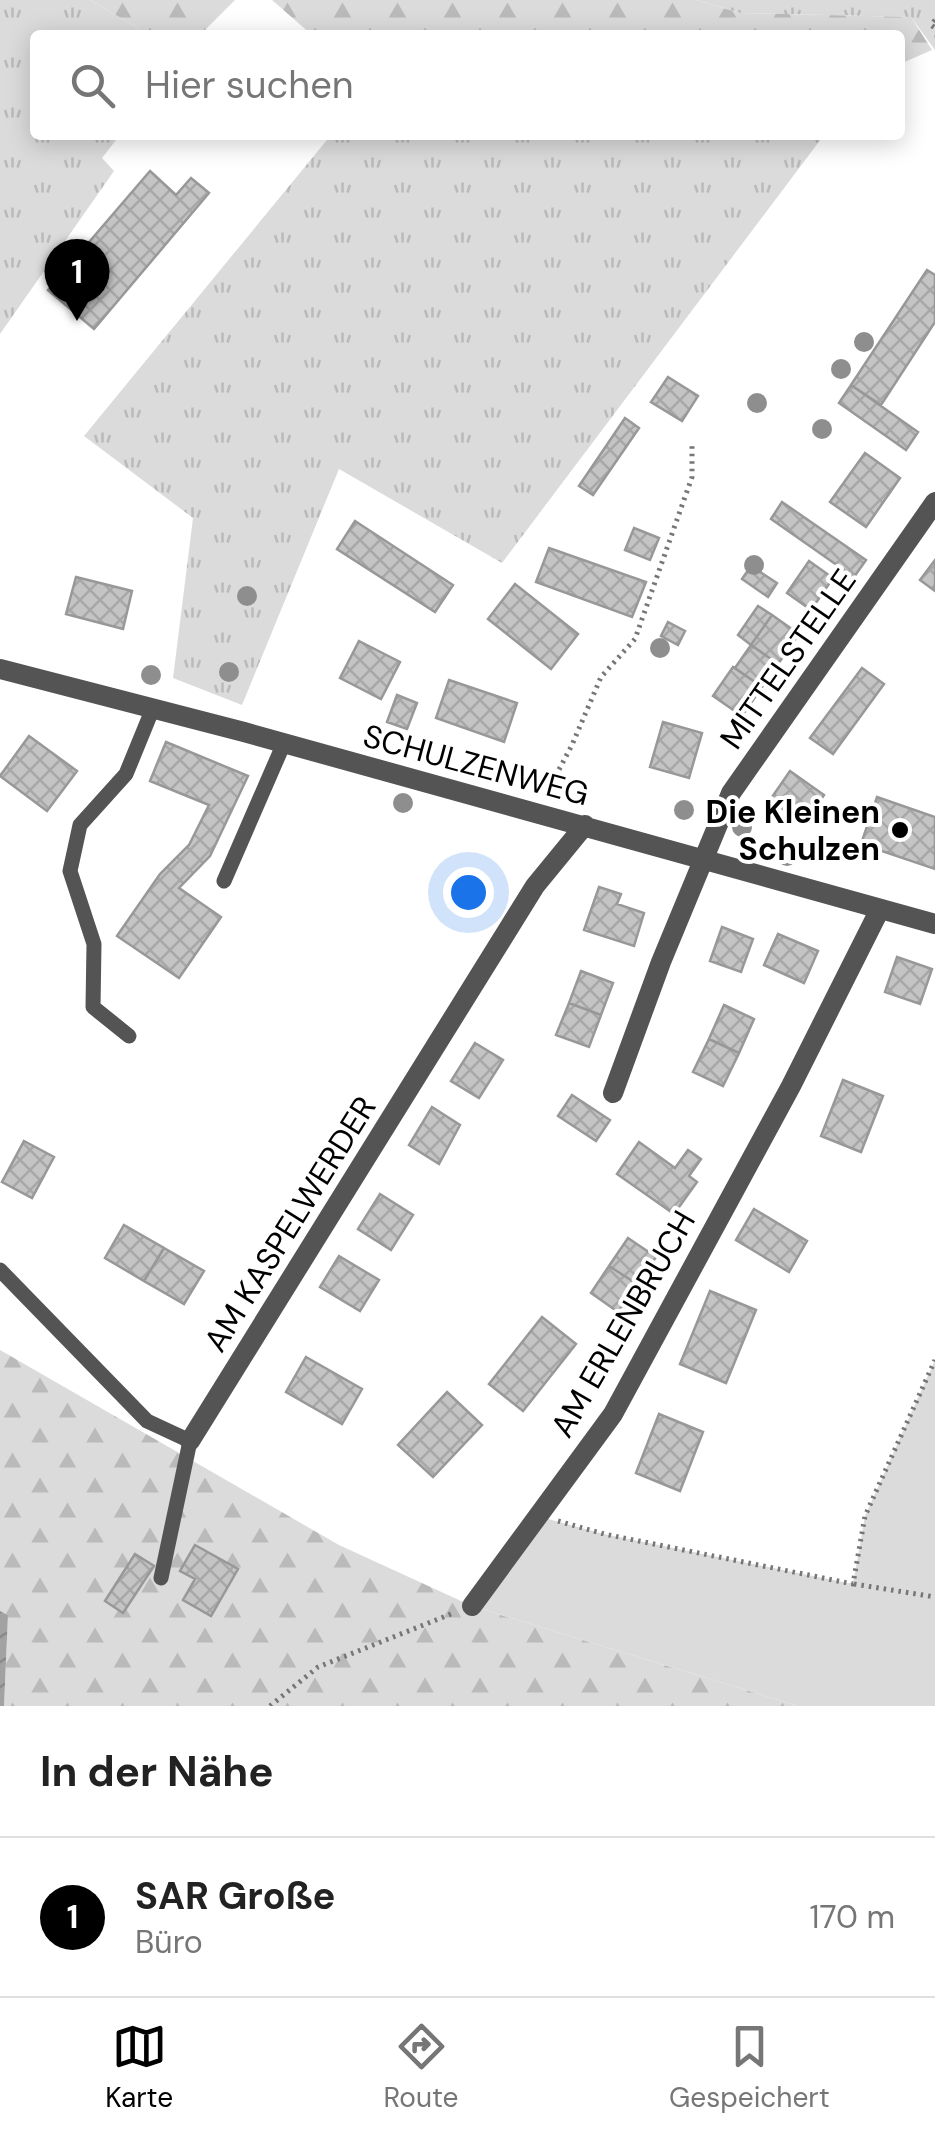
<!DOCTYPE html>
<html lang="de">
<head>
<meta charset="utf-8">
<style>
  :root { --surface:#fff; --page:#f6f6f6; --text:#222; --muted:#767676; --line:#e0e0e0; --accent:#000 }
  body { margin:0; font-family:"DM Sans",sans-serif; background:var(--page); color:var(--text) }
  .you { position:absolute; left:468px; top:892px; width:35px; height:35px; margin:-25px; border:8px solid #fff; border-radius:50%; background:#1a73e8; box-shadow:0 0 0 15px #1a73e833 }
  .badge { display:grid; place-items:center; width:65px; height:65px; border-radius:50%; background:var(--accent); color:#fff; font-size:32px; font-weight:700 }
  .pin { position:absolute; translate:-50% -82px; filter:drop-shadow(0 2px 5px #0008) }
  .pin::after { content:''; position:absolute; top:52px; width:35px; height:30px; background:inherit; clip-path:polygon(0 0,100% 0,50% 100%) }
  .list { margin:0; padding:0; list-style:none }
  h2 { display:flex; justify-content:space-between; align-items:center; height:130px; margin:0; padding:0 40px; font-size:42px }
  h2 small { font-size:32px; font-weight:400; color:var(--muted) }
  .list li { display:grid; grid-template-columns:65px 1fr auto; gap:30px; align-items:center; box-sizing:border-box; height:160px; padding:0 40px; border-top:2px solid var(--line) }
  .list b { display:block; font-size:38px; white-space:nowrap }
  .list p { margin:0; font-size:32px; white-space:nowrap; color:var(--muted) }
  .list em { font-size:32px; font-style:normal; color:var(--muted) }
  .icon { flex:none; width:55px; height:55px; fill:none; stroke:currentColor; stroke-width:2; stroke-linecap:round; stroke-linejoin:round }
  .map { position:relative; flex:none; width:935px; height:1706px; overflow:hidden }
  .search { position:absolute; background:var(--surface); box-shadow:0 5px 25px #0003; left:30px; right:30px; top:30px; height:110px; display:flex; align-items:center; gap:25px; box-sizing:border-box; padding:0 35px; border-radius:10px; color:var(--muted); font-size:38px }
  .sheet { height:290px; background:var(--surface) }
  nav { display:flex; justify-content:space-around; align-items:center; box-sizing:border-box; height:140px; border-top:2px solid var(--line); background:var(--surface); font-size:28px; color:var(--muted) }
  nav a { display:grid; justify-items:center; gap:5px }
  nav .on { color:var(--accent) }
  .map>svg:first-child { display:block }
</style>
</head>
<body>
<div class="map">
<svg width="935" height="1706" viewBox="0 0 935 1706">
  <defs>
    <pattern id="grass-tufts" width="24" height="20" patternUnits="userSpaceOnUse" patternTransform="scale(2.5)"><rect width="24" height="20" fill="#dbdbdb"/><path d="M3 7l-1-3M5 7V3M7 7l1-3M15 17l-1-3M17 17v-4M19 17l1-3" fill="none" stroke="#bababa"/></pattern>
    <pattern id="forest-firs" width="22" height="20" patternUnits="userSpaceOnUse" patternTransform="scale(2.5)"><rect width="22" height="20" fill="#dbdbdb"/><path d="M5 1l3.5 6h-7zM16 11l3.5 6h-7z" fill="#bababa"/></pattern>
    <pattern id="water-waves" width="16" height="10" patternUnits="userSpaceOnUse" patternTransform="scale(2.5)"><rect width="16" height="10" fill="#a2a2a2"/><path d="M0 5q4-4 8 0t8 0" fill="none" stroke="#8a8a8a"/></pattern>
    <pattern id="building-cross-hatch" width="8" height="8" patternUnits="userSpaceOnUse" patternTransform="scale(2.5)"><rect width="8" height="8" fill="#c4c4c4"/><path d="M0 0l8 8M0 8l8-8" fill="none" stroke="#a7a7a7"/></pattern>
  </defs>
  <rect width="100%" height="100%" fill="#fff"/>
  <path fill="url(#grass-tufts)" d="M0,0H90L150,35H35V135H120L102,158L114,171L0,334Z
    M696,0H935V50L911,17L740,13Z
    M331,135H824L502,563L339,469L242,705L173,678L193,518L84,436Z"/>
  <path fill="url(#forest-firs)" d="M90,0H235L200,35H150Z
    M272,0H696L740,13L911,17L932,50L900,64V35H312Z
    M0,1350L339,1545L472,1606L798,1706H4L8,1615L0,1611Z"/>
  <path fill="#dbdbdb" d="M935,1360V1706H798L472,1606L537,1516L604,1534L853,1584L865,1516Z"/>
  <path fill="url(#water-waves)" d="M0,1611L8,1615L4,1706H0Z"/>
  <path fill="url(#building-cross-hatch)" stroke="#989898" stroke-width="2.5" d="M150,171L176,195L191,178L209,193L94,329L48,290Z
    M927,270L935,275V322L881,405L851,385Z
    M668,377L698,396L682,421L651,402Z
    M851,385L918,432L906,450L839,403Z
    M625,418L639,428L593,495L579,486Z
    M865,453L900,478L866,527L830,502Z
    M782,502L866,560L854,577L771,519Z
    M355,521L453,585L435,612L337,549Z
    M634,528L659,538L650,560L625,550Z
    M549,548L646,582L632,617L536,582Z
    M935,560V591L920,580Z
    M809,561L833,578L811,610L787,593Z
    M751,566L777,583L768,597L742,579Z
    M76,577L132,591L123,629L66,614Z
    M515,584L578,634L551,669L488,619Z
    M758,606L772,615L751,645L738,635Z
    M772,615L799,634L778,664L751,645Z
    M668,622L685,631L678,645L661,636Z
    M359,641L400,662L381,699L340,678Z
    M751,645L778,664L762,687L735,668Z
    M733,667L762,687L742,716L713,696Z
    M862,668L884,684L833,754L810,738Z
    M449,680L517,703L504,742L436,718Z
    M397,695L417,703L407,729L387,722Z
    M663,722L702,733L689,778L650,767Z
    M29,736L77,771L47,811L0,776Z
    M166,742L248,776L210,856L179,888L221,917L179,978L117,936L160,874L189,845L209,805L150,781Z
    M790,771L824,795L804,824L770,800Z
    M877,797L935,817V869L861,844Z
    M599,887L621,894L617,904L644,913L634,946L584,930Z
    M722,927L753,939L741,972L710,961Z
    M778,934L818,951L804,983L764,965Z
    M897,957L932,969L920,1004L885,992Z
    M581,971L613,983L601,1015L569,1003Z
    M569,1003L601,1015L589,1047L556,1035Z
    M724,1005L754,1019L739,1053L709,1039Z
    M709,1039L739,1053L723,1086L693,1072Z
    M475,1043L503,1060L479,1098L451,1081Z
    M843,1080L883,1096L861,1152L821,1136Z
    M572,1095L610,1120L596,1141L558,1116Z
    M432,1107L460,1125L439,1164L409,1145Z
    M24,1141L54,1157L32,1198L2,1182Z
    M639,1142L675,1168L688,1150L701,1159L689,1176L697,1182L674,1214L617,1174Z
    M380,1194L413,1215L391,1250L358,1229Z
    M754,1209L807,1241L789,1272L736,1240Z
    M124,1225L164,1248L144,1281L105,1258Z
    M628,1238L656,1257L637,1284L609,1266Z
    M164,1248L204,1271L184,1304L144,1281Z
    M339,1256L379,1280L360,1311L320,1287Z
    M609,1266L637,1284L618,1312L591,1293Z
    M710,1291L756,1310L726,1383L680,1364Z
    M542,1317L576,1344L523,1411L489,1384Z
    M306,1357L362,1389L342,1424L286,1392Z
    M447,1392L482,1425L433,1477L398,1445Z
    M659,1414L703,1432L680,1491L636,1473Z
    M195,1545L238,1569L211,1616L183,1600L195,1579L180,1571Z
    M135,1554L154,1566L123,1613L105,1601Z"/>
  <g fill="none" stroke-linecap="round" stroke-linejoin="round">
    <path stroke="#767676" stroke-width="5" stroke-dasharray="2.5 5" stroke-linecap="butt" d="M935,20L931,25L935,28
      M545,796L572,745L601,677L635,639L692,477V444
      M558,1521L604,1534L853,1584L865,1516L935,1360
      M854,1584L935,1597
      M270,1706L318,1667L451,1614"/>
    <path stroke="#545454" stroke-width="15" d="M224,881L284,743
      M129,1036L93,1007L94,944L70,871L80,825L126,774L153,708
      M0,1270L147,1421L190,1441L161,1578"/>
    <path stroke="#545454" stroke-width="20" d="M0,669L244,732L935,924
      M613,1093L661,962L731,793L935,502
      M190,1441L535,886L585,825
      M472,1606L613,1414L791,1086L880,909"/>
  </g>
  <g fill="#8e8e8e">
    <circle cx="864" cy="342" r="10"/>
    <circle cx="841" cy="369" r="10"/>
    <circle cx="757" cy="403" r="10"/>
    <circle cx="822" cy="429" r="10"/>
    <circle cx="754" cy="565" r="10"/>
    <circle cx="247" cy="596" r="10"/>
    <circle cx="660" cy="648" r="10"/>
    <circle cx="229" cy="672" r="10"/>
    <circle cx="151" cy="675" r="10"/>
    <circle cx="403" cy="803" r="10"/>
    <circle cx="684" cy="810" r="10"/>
    <circle cx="742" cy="827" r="10"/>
    <circle cx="787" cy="856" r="10"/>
  </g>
  <circle fill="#000" stroke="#fff" stroke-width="4" cx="900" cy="830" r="10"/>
  <g text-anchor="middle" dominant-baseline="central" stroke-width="8" stroke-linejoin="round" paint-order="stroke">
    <g font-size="32" fill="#000" stroke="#fff">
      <text transform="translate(788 659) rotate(-55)">MITTELSTELLE</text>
      <text transform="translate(476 765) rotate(15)">SCHULZENWEG</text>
      <text transform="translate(290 1224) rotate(-58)">AM KASPELWERDER</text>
      <text transform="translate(623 1324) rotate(-60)">AM ERLENBRUCH</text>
    </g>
    <g font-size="32" font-weight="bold" fill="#000" stroke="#fff" text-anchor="end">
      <text x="880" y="812">Die Kleinen<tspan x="880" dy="37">Schulzen</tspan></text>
    </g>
  </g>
</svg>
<div class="you"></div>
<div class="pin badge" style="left:77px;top:321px">1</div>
<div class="search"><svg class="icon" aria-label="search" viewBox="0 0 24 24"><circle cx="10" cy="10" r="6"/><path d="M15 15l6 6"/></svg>Hier suchen</div>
</div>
<section class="sheet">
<h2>In der Nähe<small></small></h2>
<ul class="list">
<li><span class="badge">1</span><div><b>SAR Große</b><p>Büro</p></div><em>170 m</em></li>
</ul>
</section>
<nav>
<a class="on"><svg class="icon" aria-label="map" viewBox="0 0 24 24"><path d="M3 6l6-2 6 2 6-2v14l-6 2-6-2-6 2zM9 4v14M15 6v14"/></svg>Karte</a>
<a><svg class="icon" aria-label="directions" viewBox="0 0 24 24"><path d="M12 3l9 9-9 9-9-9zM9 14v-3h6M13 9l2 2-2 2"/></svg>Route</a>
<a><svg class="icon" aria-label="saved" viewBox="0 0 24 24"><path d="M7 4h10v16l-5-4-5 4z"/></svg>Gespeichert</a>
</nav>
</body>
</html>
